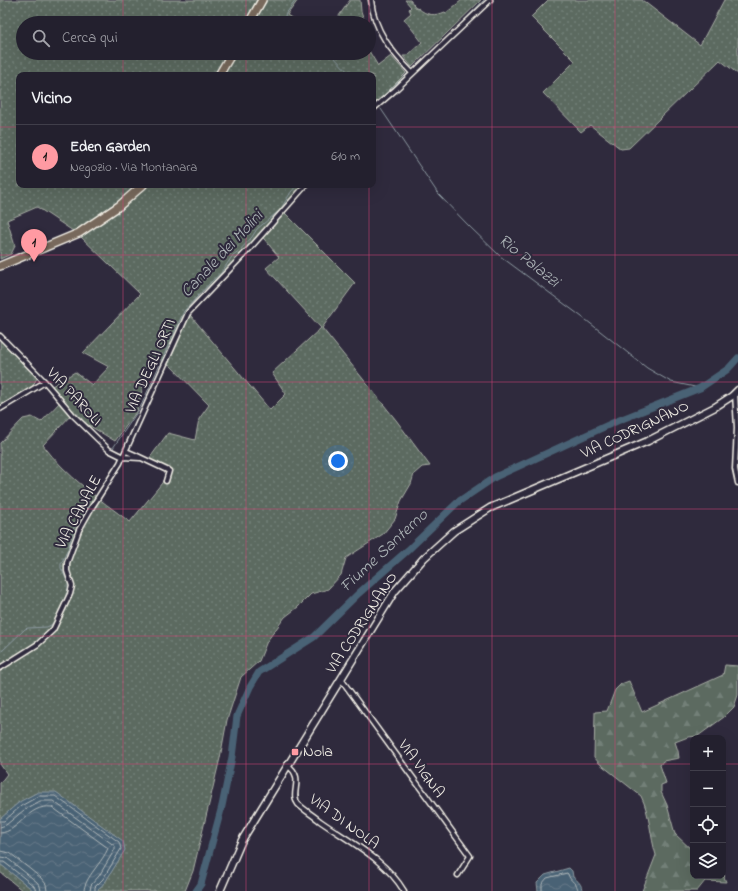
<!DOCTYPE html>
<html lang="it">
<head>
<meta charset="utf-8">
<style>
  :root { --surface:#23202e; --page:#2f2d3a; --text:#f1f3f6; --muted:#a3a3aa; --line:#403e4a; --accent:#ff9aa2 }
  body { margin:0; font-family:"Indie Flower",sans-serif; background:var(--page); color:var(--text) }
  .controls { position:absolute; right:12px; bottom:12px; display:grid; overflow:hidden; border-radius:8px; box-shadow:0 4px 16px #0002 }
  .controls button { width:36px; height:36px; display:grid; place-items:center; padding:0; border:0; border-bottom:1px solid var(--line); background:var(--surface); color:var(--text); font:20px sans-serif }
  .you { position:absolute; left:338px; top:461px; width:14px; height:14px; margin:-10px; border:3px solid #fff; border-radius:50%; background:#1a73e8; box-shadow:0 0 0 6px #1a73e833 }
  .badge { display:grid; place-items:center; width:26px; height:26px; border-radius:50%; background:var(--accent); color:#111; font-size:13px; font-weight:700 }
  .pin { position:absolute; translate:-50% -33px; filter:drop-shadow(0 1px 2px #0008) }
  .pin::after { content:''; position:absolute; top:21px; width:14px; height:12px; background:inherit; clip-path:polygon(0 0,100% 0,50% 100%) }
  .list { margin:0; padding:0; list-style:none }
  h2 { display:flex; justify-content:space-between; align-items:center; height:52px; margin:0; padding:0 16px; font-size:17px }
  h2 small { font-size:13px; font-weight:400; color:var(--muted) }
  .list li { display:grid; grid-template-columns:26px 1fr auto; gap:12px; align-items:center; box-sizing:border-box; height:64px; padding:0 16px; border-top:1px solid var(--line) }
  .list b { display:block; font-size:15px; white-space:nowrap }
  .list p { margin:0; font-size:13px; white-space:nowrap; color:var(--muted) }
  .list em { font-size:13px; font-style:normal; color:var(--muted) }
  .icon { flex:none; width:22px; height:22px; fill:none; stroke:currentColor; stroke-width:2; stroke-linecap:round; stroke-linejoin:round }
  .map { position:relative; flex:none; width:738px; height:891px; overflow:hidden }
  .search { position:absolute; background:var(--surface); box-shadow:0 4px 16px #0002; left:16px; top:16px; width:360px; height:44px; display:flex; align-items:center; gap:10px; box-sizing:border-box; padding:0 14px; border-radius:22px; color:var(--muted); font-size:15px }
  .panel { position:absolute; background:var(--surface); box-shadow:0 4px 16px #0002; left:16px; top:72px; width:360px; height:116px; border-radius:8px }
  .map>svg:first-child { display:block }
</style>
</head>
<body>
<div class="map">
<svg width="738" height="891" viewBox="0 0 738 891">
  <defs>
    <pattern id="grass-dots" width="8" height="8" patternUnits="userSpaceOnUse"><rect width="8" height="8" fill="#5b6a61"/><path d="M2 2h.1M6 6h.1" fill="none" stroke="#738078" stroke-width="1.8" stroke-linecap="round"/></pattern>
    <pattern id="forest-firs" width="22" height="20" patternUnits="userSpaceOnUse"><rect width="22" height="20" fill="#5b6a61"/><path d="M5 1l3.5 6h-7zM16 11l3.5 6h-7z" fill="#738078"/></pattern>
    <pattern id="water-waves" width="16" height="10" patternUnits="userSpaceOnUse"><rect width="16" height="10" fill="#4a6274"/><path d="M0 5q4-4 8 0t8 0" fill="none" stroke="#657988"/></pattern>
  </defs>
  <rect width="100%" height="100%" fill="#2f2a3d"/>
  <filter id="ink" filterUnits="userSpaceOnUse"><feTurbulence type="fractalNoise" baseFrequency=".025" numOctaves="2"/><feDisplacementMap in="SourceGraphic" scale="8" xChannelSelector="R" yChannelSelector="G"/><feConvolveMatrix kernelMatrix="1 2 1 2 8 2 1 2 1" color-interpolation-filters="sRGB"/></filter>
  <g filter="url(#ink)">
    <path fill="url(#grass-dots)" stroke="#a8aea4" fill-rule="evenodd" d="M0,0H298L287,15L299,23H23V53H369V51L378,66L391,56L406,73L373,106V75H19V185H308L283,211L355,283L322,328L396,420L430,466L422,467L414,474L411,484L401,501L395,519L383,534L346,558L341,575L328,589L311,594L298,607L285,617L267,641L259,661L241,677L227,720L220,758L193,871L185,891H23L0,872V783L7,774L0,764V443L23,419L32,417L41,422L62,400L52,386L75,372L92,385L109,367L83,353L140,294L79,235L37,207L7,220L15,246L11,254L0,259ZM260,234L279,257L266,268L321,328L272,373L286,394L270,410L186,310L202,292L224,272ZM159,359L170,365L209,405L199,419L195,440L168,433L149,459L168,469L162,483L130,522C99,499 66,476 43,445L72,414L85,423L115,441L137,411L148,365Z
      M350,0H360L361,11L365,23H334Z
      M405,0H410L417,9L418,8C427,16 435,16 445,12L446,13L462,0H481L412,67L403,56H407L422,42L404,19L411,13L409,9L411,7Z
      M548,0H642L700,45L724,0H738V74L720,60L629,148L621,149L590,125L581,132L543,93L575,61L531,17Z
      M0,339L37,378L32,387L0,406Z"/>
    <path fill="url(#forest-firs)" stroke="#a8aea4" d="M725,665L738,666V695L734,707L724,717L698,736L688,737L675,742L678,751L679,758L663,761L660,765L666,783L661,785V792L667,805L675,834L693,851V876H723V874L725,876L724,877L726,882L705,881L697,891H642L656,855C650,836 650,814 641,796L599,763L594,757L595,712L607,711L615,690L621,684L629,681L642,712L723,675Z"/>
    <path fill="url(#water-waves)" stroke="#8e9ba2" d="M38,792H56L123,841L125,850L106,881L97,891H34L0,864V819L19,802Z
      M569,868L572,871L573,877C578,881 582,884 582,891H538L537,883L545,875Z"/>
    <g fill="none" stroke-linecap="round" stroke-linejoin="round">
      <path stroke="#b0b8ba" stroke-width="1" d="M0,821H4L21,806L39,796H55L119,842L121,849L103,879L95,887V891
        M0,827L6,825L24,810L40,801H53L115,846V849L99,876L91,885L90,891
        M0,833C20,832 27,804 52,807L108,848C103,862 84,878 84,891
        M0,851L10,853L41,878L46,884L47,891
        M0,857L7,858L37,882L40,886L41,891
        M0,862H4L34,886L36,891
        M542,891V884L547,878L567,873L568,874C570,882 578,883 578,891"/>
      <path stroke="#8e9ba2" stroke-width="1" d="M290,23L286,20L285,15L296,0
        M330,53L351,75
        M412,70L440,45L484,0
        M373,105L409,72
        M381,109L439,195L469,226L500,256L586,320L647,368L671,382L700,388
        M113,448L140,408L184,311L211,282L221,273L233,255L240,250L252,237L257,229L280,210L291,192L297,185
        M0,653L25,629L28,628L47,627L51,625L56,619L67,593L68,587V583L61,568V564L68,549L74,527L85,512L90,496"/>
      <path stroke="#4a6274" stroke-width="7" d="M196,891L201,884L222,806L232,757L237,716L250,687L259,672L314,637L359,593L408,550L458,502L495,477L617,421L700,388L728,369L738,358"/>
      <defs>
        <path id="street" d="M371,0C374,31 392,52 412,73
          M373,109L395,90L490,0
          M0,336L45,382L73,415L109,450L123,457L140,458
          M735,393L737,428L735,469L738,483
          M0,409L45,382
          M126,451L133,454L169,471L166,481
          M0,668L38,644L53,630L70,594L72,586L67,571V563L79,530L92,507L120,463L188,313L251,247L306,185
          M341,679L470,856L458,875
          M287,765C306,778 289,792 298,804C304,810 313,815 320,821C350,842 385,859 404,891"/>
        <path id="secondary" d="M220,891L242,840L395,591L424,558L454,531L490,508L648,441L715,407L732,396L738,390"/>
        <path id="primary" d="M249,23L262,0
          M219,75L232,53
          M0,266L79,233L119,206L143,185"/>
      </defs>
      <use href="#street" stroke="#f4f1e8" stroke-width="7"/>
      <use href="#secondary" stroke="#f4f1e8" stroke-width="9"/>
      <use href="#primary" stroke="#f4f1e8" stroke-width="10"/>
      <use href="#street" stroke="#2f2a3d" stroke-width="4"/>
      <use href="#secondary" stroke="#2f2a3d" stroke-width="6"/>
      <use href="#primary" stroke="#78695c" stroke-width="7"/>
    </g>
  </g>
  <path fill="none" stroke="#cc4377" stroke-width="1" stroke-opacity="0.55" d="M123,0V23M246,0V23M369,0V23M492,0V891M615,0V891M369,23V53M123,53V75M246,53V75M369,53V75M0,127H19M373,127H738M123,185V891M246,185V891M369,185V891M0,255H738M0,382H738M0,509H738M0,636H738M0,764H693M723,764H738"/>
  <rect fill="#ff9aa2" stroke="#2f2a3d" stroke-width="1.5" x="291" y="748" width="8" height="8" rx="2"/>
  <g text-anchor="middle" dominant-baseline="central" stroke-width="4" stroke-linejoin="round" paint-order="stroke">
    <g font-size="16" fill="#f4f1e8" stroke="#2f2a3d">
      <text transform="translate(151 366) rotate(-66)">VIA DEGLI ORTI</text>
      <text transform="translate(74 397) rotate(47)">VIA PAROLI</text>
      <text transform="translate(635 430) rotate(-25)">VIA CODRIGNANO</text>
      <text transform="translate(79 512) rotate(-62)">VIA CANALE</text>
      <text transform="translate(362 623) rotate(-57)">VIA CODRIGNANO</text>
      <text transform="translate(421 769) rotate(54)">VIA VIGNA</text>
      <text transform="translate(344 822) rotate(36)">VIA DI NOLA</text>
    </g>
    <g font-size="16" fill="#f4f1e8" stroke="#2f2a3d" text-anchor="start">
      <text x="303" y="752">Nola</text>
    </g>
    <g font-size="17" font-style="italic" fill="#b0b8ba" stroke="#2f2a3d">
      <text transform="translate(222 254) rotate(-47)">Canale dei Molini</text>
      <text transform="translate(529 261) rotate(39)">Rio Palazzi</text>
      <text transform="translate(384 551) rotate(-43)">Fiume Santerno</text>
    </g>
  </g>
</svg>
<div class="controls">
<button>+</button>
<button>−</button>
<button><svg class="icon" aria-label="locate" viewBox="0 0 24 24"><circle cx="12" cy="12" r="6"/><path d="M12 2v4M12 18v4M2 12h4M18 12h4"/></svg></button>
<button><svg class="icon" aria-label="layers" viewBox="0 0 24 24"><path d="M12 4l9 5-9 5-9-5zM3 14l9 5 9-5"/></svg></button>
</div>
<div class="you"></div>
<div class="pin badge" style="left:34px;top:262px">1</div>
<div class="search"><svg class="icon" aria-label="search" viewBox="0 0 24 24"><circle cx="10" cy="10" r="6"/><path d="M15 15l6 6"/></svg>Cerca qui</div>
<section class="panel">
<h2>Vicino<small></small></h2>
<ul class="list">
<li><span class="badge">1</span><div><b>Eden Garden</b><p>Negozio · Via Montanara</p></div><em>610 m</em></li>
</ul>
</section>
</div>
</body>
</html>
